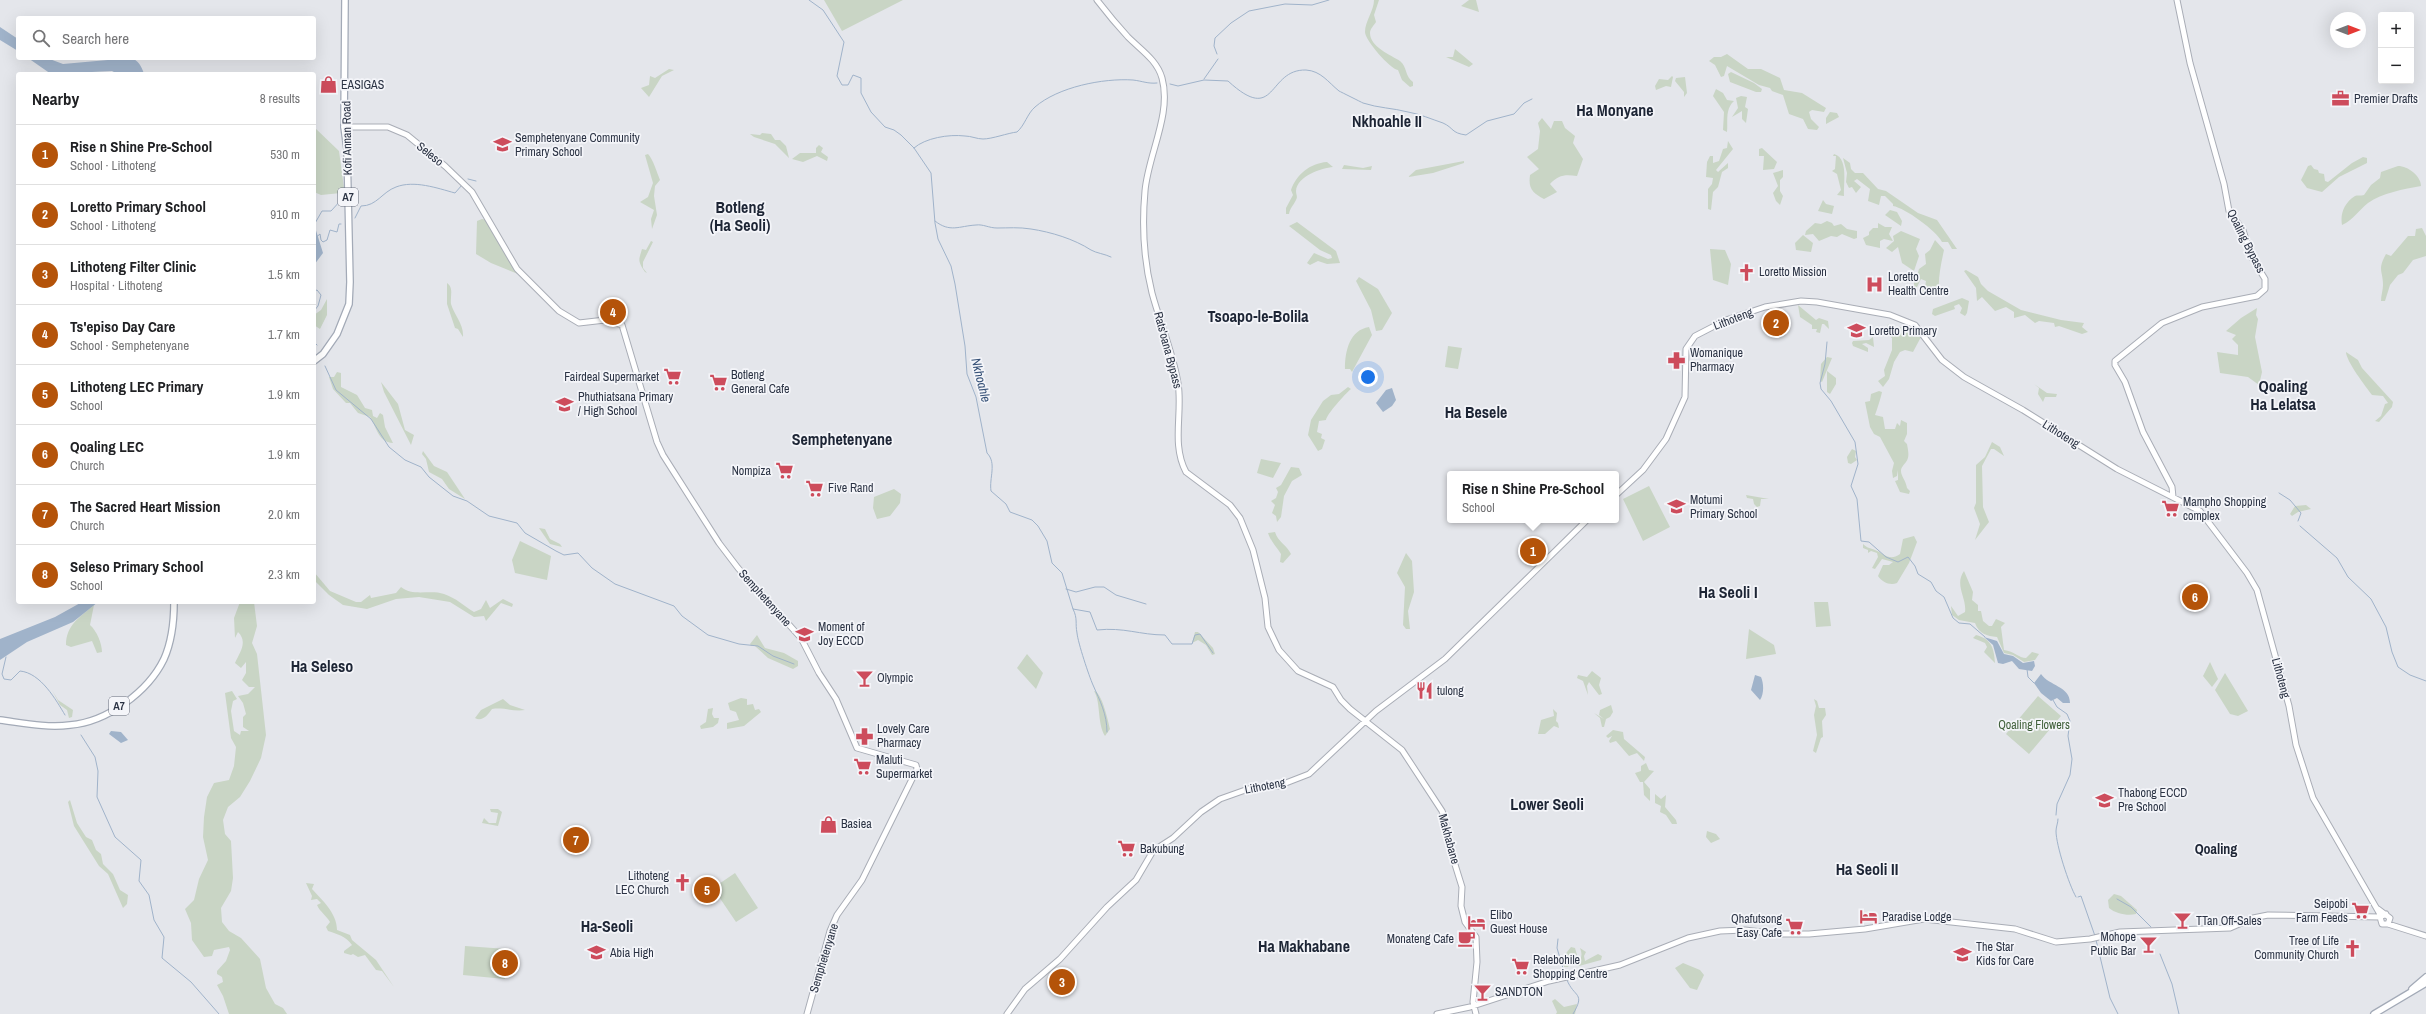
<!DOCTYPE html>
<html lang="en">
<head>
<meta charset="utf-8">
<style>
  :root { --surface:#fff; --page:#f6f6f6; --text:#202124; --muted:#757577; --line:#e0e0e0; --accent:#b45309 }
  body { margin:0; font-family:"Archivo Narrow",sans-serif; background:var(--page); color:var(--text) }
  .controls { position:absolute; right:12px; top:12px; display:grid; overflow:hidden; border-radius:4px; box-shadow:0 4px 16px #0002 }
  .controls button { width:36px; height:36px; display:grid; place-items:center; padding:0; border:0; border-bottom:1px solid var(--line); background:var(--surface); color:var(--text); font:20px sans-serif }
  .compass { position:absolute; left:2330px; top:12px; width:36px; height:36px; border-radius:50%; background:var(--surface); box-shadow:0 4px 16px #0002; rotate:90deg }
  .you { position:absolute; left:1368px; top:377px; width:14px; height:14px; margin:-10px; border:3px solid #fff; border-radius:50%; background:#1a73e8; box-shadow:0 0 0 6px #1a73e833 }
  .badge { display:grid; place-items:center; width:26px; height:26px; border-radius:50%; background:var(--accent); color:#fff; font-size:13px; font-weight:700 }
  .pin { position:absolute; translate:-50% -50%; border:2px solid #fff; box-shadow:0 1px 4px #0006 }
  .popup { position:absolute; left:1447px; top:471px; width:172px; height:52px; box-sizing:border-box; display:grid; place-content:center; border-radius:4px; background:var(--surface); filter:drop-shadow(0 1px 3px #0005); font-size:13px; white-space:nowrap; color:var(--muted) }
  .popup b { font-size:15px; color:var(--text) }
  .popup::after { content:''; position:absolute; left:50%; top:100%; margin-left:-8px; border:8px solid transparent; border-top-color:var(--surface) }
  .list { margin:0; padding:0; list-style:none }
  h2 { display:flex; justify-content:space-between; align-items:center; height:52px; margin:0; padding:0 16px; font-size:17px }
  h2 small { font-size:13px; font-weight:400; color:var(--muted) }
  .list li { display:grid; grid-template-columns:26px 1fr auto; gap:12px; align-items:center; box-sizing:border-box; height:60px; padding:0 16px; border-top:1px solid var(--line) }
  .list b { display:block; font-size:15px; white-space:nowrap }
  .list p { margin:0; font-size:13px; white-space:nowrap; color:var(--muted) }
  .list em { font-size:13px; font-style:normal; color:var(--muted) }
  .icon { flex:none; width:22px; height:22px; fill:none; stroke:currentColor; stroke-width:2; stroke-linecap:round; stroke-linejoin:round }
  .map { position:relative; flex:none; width:2426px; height:1014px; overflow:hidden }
  .search { position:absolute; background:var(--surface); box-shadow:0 4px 16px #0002; left:16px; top:16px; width:300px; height:44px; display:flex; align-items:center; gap:10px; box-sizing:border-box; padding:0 14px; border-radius:4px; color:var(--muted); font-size:15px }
  .panel { position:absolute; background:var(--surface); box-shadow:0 4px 16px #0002; left:16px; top:72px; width:300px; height:532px; border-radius:4px }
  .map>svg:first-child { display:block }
</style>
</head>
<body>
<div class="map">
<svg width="2426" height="1014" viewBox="0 0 2426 1014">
  <rect width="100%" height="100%" fill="#e4e6eb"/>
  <path fill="#c9d5c5" d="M824,0H903L842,31Z
    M1374,0H1379L1374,15L1376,22C1374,25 1370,29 1370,33C1370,47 1391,55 1400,61C1407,66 1405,77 1413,82V86L1410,87L1402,80L1398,70C1390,69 1365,40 1365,32C1365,21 1374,11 1374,0Z
    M1469,0H1476L1479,12L1461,6Z
    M1455,49L1473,64L1469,67L1446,57H1453Z
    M1727,54L1748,69H1761L1780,78L1784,90L1802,93L1826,108L1824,112L1812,110L1809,112L1811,119L1819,127L1817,130L1808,129L1803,119L1789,114L1783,95L1772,91L1770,88L1759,85L1727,66L1724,76L1721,77L1715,65L1709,61L1714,57H1721Z
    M669,69L674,70L662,76L649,97L641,88L649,85L650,76L655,78Z
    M1731,72L1754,83L1762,89L1761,92H1756L1730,82L1728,74Z
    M1672,76L1673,77L1671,87L1666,86L1656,90L1655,86L1659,79L1668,80Z
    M1685,77L1687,93L1684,97V92L1675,81L1676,78Z
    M1716,89L1723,93L1727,100L1734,101C1725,109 1728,121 1727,132L1723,130L1724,112L1713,96Z
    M1741,96L1747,97L1745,107L1748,109L1746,123L1742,119V111L1732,117L1738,108L1736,98Z
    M1830,112L1837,113L1839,117L1826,124V118Z
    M1542,118L1551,129L1554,121H1562L1565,128L1575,136L1573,143L1583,159L1577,176C1565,174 1558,175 1550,184L1557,192L1544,199C1533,193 1528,189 1530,175L1539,169L1527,157L1538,149L1540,131L1538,123Z
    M314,127L339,151L344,188L341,193L321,195L314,192Z
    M762,133L771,134L775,140H780L786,146L789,158L775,144L754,137L750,134L760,135Z
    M1728,141L1733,149L1716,170L1718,172L1728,163V168L1722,172L1718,187L1713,192L1711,210L1708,209V189L1712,184L1713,178L1706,177L1707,162L1710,156H1713V163L1719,161L1723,149L1727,148Z
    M819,145L823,148L821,152L828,157L827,161L817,156L803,162L792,159L800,153H816V148Z
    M1762,148L1777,162L1774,169L1763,170L1764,156H1759V149Z
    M648,154C653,159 657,173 660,180L655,186L654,196L657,215L652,229L651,219L654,210L640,202L648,197L653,183L645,155Z
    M1834,154C1849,158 1843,185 1844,196L1837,195L1841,190L1837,174L1832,171L1835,169L1836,156H1833Z
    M2363,157L2367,158V163L2339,177L2322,192L2307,188L2301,180L2308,166L2311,165L2314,169L2318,170L2319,173L2324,174L2325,181L2328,182L2352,163Z
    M1843,158L1850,163L1851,169L1855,173H1863L1878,189L1886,191L1918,213L1937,220L1957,249H1952L1948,242H1942C1937,231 1905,208 1893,206V204L1885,196H1881L1879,205L1868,201L1870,189L1857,179L1854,181L1861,187L1856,193L1852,187L1849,188L1846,182L1847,173Z
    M1464,161V163L1433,173L1408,177L1416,170Z
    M1327,162L1333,167C1322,168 1297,176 1296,191C1296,195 1298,196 1296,200C1293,206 1290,208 1289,214H1286V208L1293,195L1291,190C1296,175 1310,163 1327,162Z
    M1344,165L1363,168L1372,166L1371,170L1342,169Z
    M2398,166C2408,166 2421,176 2421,186C2404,189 2382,193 2368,203C2359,210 2353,220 2342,225C2340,214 2344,203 2355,196C2357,195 2361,196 2364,195L2371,185L2380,178L2381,172Z
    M1783,170V177L1780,180V191L1783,196L1780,205L1776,201L1773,193L1778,186L1773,173Z
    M1823,200L1826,204L1834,206L1832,214L1818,211Z
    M1890,210L1897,212L1902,221L1901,226L1885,215Z
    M482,219L487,220L502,249L518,274L491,263L476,254L477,221Z
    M1827,221L1832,223L1834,226L1841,224L1847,229L1857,231V238L1854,239L1842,234L1837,237L1831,236L1819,241L1813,234L1805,235L1806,231L1815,223L1821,224Z
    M1297,222L1336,251L1340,263L1327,264L1318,261L1310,265L1307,263L1314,253L1328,259L1332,258L1331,255L1320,250L1289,226Z
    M1878,223L1885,227H1892L1889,234L1893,241L1884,239L1880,241V248L1866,245L1863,238L1869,235V232L1873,228H1878Z
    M2422,228L2426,236V256L2413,260L2403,273L2398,275L2390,285L2385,301H2381C2381,295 2383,290 2383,285C2383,271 2377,270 2386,254L2391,256L2408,236H2415L2416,229Z
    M1901,231L1920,239L1916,249L1919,256L1914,271L1902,263L1898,247L1892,252L1886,248L1894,241L1893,236Z
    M1803,235L1813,243L1811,252L1796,250L1795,243Z
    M1935,240L1944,250C1941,264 1938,278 1939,290L1929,296L1921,292L1925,287L1926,281L1921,279L1916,289H1914V277L1917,276L1919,269L1926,264L1925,254L1930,250Z
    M651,241L653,242L643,262V268L647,273L645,272C637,260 639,260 642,249L646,250Z
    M1710,249L1725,250L1731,264L1728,285L1713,280Z
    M1966,270L1978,277L1981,284L1988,291L2021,310L2061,320L2084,323L2082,327L2088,332L2082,334L2059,326L2055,327L2054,323L2039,321L2035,323L2025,315L2014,318V312L2006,307L1995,311L1982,297L1977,301L1976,288L1964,271Z
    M1359,277L1378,289L1392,313L1382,330L1376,331L1371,310L1356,281Z
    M447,283C454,288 450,296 451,304C454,315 464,324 463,337L458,329L455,328L447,304Z
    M1962,298L1969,301L1967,313L1965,316L1960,313L1962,308L1959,304L1954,306L1955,309L1935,316L1932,314L1933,309Z
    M327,299V315L320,329L314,325V315L321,310Z
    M1798,305L1816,320L1819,318L1828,321L1829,329L1824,324H1822L1820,333L1816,332L1817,329H1812V325L1800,317Z
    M2257,308L2256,315L2258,319L2255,337L2262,372L2259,385L2248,377L2220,373L2217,352L2238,355V345L2232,339L2236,335L2226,331L2241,318Z
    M1888,324L1896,332L1902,333L1900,327L1917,333L1921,337L1913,352L1905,350L1900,352L1894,362L1889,379L1883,387L1878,381L1885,376L1884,370L1892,350V338L1886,333Z
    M1369,327L1372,335L1352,372L1350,369H1345C1345,350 1350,330 1369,327Z
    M1873,337L1874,347L1866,343L1862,344L1868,348V352L1853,346L1852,343L1853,341L1869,340Z
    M1448,346L1462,348L1458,369L1445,367Z
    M2346,352L2358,360L2362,368L2393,402L2392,407L2379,422L2375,421L2381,416L2385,404L2388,403L2383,396L2372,395C2366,387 2346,361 2346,352Z
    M1827,357L1832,358L1822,382L1820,381L1821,364Z
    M1827,371L1836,378V384L1830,394L1827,392Z
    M337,372L341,373V387L357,395L365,408L372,410L373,416L377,418L380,413L383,415L385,427L393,443C378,442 377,428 370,417L358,413L350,403H346L333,389L329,377H334Z
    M381,382L398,404L405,430L414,435L411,445L384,392Z
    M2034,384L2047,393L2057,394L2056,397H2045L2043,402L2038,394L2039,388Z
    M1348,387L1351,389C1345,394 1327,414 1326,420L1319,421L1317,432L1322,434L1321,438L1325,440L1322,449L1318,451L1308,435L1311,420L1323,401L1331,395L1339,394Z
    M1879,391L1882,392C1881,397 1877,410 1875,415L1883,417L1885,429H1895L1897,423L1900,426L1901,420L1907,423V434L1904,441L1907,444C1908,450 1910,457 1906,462C1904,465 1901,467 1901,471C1901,476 1906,481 1907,488L1910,491L1909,494L1900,492L1895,481L1898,480V470L1897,476L1893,478L1892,471L1894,463L1880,437L1874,434L1870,427L1865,402L1870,401L1871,394Z
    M1992,442L2000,447L2004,456L1994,449H1991L1982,466L1983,507L1989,522L1975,540L1980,524L1974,508L1976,503V465L1985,457Z
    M1852,449L1856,451L1855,457L1857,460L1851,464L1848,463L1847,457Z
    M423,451L434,466L447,472L465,499L449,489L442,479L429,472L426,459L422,454Z
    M1261,459L1281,463L1273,478L1257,473Z
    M1291,467L1299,468L1302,475L1292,481L1284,496L1281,517L1277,522L1276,516L1272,513L1275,505L1271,501L1276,498L1278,492L1276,488L1281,485Z
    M1649,486L1670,527L1643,541L1623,499Z
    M894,489L901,494L900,503L890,516L877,519L873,508L874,497Z
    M1746,495L1769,499H1761L1760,506L1757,507L1754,504L1753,499L1747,498Z
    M2306,505L2311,509L2298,512L2292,516L2290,514L2295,506Z
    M539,528L545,529L550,539L560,544L562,547L550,544Z
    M1275,532C1278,542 1287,545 1291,554L1283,563L1280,562L1281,554C1276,546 1271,542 1268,533Z
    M1914,536L1917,542L1909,563L1897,583C1890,586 1882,582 1878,576L1883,565H1889L1893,562L1882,559L1875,569L1872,568L1878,557L1877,553L1871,551L1868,553V550L1863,548V544C1867,548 1870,548 1875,550C1884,553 1889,562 1900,554L1903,539Z
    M520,541L551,556L547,580L515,573L512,560Z
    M1406,553L1412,561L1414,592L1408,611L1410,629H1406L1403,625L1405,587L1397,573Z
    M1964,571L1973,592L1972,600L1978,605V611H1981L1983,621L1989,626H1992L1996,619L2005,623L2001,627L2004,650C2014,651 2019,658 2026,658L2032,652L2039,654L2035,660L2024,662L2013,655L2004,653L1997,637C1987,636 1979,634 1975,623L1959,620L1952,615L1951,606L1958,616L1965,612C1967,598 1954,585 1964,571Z
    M314,572L330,591L356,602H361L370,595L371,598L396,593L401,587C413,597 431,589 444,594C456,598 464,606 474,612L481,609L486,600L490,608L503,599L513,604L512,607L501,603L486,621L484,616L474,617L450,602L419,597L396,599L367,609L343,605L329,595L314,580Z
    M240,602H254L257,626L252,643L257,654L266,735L261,758L250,781L240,797L228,807L223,820L225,834L231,841L233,878L231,891L221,908L222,922L229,931L241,938L260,959L266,988L275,1004L283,1008L287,1014H229L223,996L217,985L223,982L222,977L217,974V971L226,961L230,950L229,947L214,950L212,956L204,957L192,940L191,923L185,909L194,900L199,879L208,860L203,837L204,817L207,797L214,783L229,780L234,766L236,747L231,738L225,693L232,691L237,699L233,701L231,711L234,731L240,735L241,731H249L243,727V717L246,714L243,703L238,696L248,694L255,687H249L242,680L246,673V662L241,668L235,663C240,652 248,642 238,632L235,638L234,618Z
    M1814,602H1828L1831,626L1816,627Z
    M94,605L90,625C97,631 102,644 102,652L97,653L92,641L71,647L66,645C66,625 80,617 94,605Z
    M1749,629L1774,645L1776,654L1746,659Z
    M1195,632H1198L1213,648L1215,654L1212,655L1206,645L1198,640L1192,643Z
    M757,635L765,648L784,653L798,661V666L793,669L768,658L755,646H751L750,644Z
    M1976,635C1991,639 1994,647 1995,663L1984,652L1987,647L1985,643L1973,638Z
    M1027,654L1043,673L1036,689L1017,668Z
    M2210,662L2218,679L2212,687L2203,676Z
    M1592,671L1601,678L1599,685L1602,694L1599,695L1589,682L1587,686L1588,695L1583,681L1577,678L1578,675L1587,677Z
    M2225,673L2248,711L2238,716L2230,714L2215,690Z
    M52,690L58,700L73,710L72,717L69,718L67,710L60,705Z
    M1094,691C1102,692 1108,721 1110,729L1105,736C1097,723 1101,702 1094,691Z
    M2038,696L2061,716L2029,754L2006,734Z
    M741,698L747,699V705L753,704L755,710L759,709L761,712L744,726L727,729V723L739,720L736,712L730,710L728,703Z
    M503,699L510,705L525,710C514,712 504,707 492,709C488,715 482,722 475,718L481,710Z
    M1814,699L1817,701L1819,708H1825L1826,715L1822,721L1823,737L1821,738L1816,753L1813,751L1817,735L1814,715L1816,706Z
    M1611,705L1613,712L1610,717L1606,719L1604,727H1602L1600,718L1594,713L1604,719L1599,715L1600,710Z
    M713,708L712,714L714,718H719L718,723L713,727L701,729L700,726L706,722L708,709Z
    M1553,709L1557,713L1556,721L1558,723L1559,728L1554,726L1545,734H1538L1541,720L1554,716Z
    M1613,730L1623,732L1624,739L1645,757L1644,761L1637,753L1629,756L1616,741L1610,743L1609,741L1612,736L1608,738L1606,736Z
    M1646,763L1649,770L1654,771L1644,782L1650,789V801L1644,795L1643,782H1640L1635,773L1641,771V766Z
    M1655,794L1661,799L1666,795L1665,807L1676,820L1677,824H1672L1666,815L1660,812L1661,806L1655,803Z
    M70,800L77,823L86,837L92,840L96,850L101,854L103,864L113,874L120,890L128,895L127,904L123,908L108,874L99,866L74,826L68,802Z
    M490,809H498L502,812L498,826L482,823L484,818L489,823H496L498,813L491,812Z
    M1707,831L1716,834L1720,839L1711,843L1706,837Z
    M735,873L758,908L736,922L713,888Z
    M306,883L314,884L312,889C322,900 337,913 337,930L350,935L352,940L376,960L394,987L382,971L376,970L365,955L358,957L353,954L351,955L344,953V951L352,945C346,936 337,934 328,931L326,927L330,922C326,915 320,912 317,905L321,903L317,899L311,900L312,896Z
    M2114,894L2121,896L2137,910L2136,914C2128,916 2116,914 2109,908L2108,900Z
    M465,946L507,949L505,979L463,975Z
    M1571,947L1575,948L1577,955L1568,967H1564L1563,957Z
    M1580,948L1586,952L1584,956L1585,961L1598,954L1602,956L1601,960L1579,966L1577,965C1581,958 1583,956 1580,948Z
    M1683,963L1700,970L1704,975L1697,990L1690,988L1675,968Z
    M1555,999L1564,1007L1577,1004L1575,1014H1556L1557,1012L1552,1001Z"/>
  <path fill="#a0b3ca" d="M0,27L18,39V51L0,40Z
    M28,58H47L63,64L130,58C138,59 142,67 144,74H118L112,71L51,74Z
    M314,224L323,253L314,265Z
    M1392,388L1396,400L1392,406L1383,412L1376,403L1386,390Z
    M82,602H98L73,622L27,642L0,660V639L55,617Z
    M1984,637L1997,641L2004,654L2013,656L2023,663L2034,661L2035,666L2032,671L2019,669L2012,661L2003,664L1998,663L1993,645Z
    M2041,674C2049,686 2070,686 2070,703H2063L2057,698L2051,701L2041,693L2034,683Z
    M1755,675L1761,677C1764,684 1764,694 1760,700L1751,690Z
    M111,731L121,732L128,740L121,743L109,734Z"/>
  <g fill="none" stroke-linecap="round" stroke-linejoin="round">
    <path stroke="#a0b3ca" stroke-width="1" d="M809,0L823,10L844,42L837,76L842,85H848L853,75L861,78V93L871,112L885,127L894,130L901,135L914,148L931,173L935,223L938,239L951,266L955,284L965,346L967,374L976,397L987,453C997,463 989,478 991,491L1006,504L1010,512L1032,520L1038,526L1047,541L1052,563L1062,573L1073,609L1090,612L1097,630C1124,627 1140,635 1165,635L1172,644H1192L1195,635L1200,634L1213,653
      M1217,54L1214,46L1215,38L1231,23L1249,11L1285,4L1312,5L1329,0
      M1204,79L1218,59
      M1170,84L1178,86L1204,80L1228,81C1277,126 1267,69 1306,70C1321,71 1328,82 1339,91C1341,92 1361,102 1363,103C1378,108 1393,108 1408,112C1420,114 1431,119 1443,123C1454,128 1451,133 1466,135L1487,121L1514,114L1524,103L1532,99
      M914,148C925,138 949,134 965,136C971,136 977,139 983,139C992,139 1008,133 1017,132C1025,125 1027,114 1035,107C1058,87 1103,78 1133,80C1142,81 1148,84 1157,83
      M468,179L476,181
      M355,218L361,206C377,206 382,192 396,187C414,180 437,188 455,193L462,185
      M935,221C950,233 959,226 976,225C983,224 989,228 997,228C1008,228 1019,227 1031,229C1051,232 1074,239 1091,250C1096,253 1105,254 1111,257
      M314,225L322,211H331L342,199
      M314,239L320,234L321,240L323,242L327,240L330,230L337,232L339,224H341
      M314,291L317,290L321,295L318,306L314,311
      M314,342L317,345
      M1827,342L1825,364L1820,383L1821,389L1831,401L1855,442L1858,464L1851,486L1857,499L1861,541L1869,542L1886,557L1898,562L1908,557L1915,566L1918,574L1931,582L1936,591L1944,597L1953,618L1959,623L1970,624L1985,637
      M325,366L336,390L371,419L389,447L405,460L421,467L429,477L453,496L467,501L489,516L517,523L525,533L556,551L564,555L578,553L592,568L615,584L674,606L682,616L708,635L739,644L758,646L773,656L794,664
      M2279,493L2290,500L2301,513L2298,521
      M2300,526L2337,558L2348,577L2371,599L2386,627L2392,652L2398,667L2410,675L2426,681
      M1066,589L1076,592L1095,587H1104L1116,595L1146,604
      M1073,609C1078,619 1075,623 1077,633C1078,643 1089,676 1093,685C1100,701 1107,714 1107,732
      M6,657L2,674L4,679L11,680L20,671C41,673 56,700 65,715
      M2027,669L2028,677L2034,683
      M2053,700L2057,707L2067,714L2070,721L2068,736L2072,759L2070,775L2057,804L2056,815
      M81,735L95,757L98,771L97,797L115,837L141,860L139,881L149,895L154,920L164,937L162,958L191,982L219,1014
      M2058,819C2058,823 2056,827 2056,831C2056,845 2069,885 2076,897
      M2078,897L2081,896L2095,936
      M2117,899L2131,907L2151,927
      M1558,939L1557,948L1565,975
      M2096,940L2110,998L2118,1014
      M2160,954L2172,984L2179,1014
      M1567,980C1574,998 1586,992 1573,1014"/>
    <defs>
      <path id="secondary" d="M1097,0C1107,13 1117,25 1128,37C1141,50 1157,60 1162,78C1172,114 1148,155 1145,191C1142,224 1144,261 1152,293C1160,323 1173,352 1178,383C1183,412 1171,444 1186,472L1230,505L1240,518L1253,550L1265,598L1268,627L1279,650L1298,671L1333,687L1341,700L1350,709L1402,750L1442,811L1445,819L1448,842L1462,887L1461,906L1465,922L1476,937L1477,962L1473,1002L1476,1014
        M344,127H388L407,135L445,166L472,192L517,269L559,311L579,323L605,320L622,325L657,442L663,455L719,543L738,568L801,638L819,673L836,699L857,748L916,765L917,769L862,880L837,915L830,931L807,1014
        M1616,495L1643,470L1666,439L1685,397L1686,349L1695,336L1726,320L1765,307L1801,301L1817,302L1890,315L1915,325L1942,360L1964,377L2023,410L2117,469L2200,511L2247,573L2257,590L2289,706L2296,745L2313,798L2381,916
        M2173,497L2172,487L2143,432L2125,382L2115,365V361L2162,323L2202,307L2257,296L2265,289V279L2251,256L2243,230L2229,211L2224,184L2190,63L2177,0
        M2378,909L2390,918L2388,924H2382L2380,917L2386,914
        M2388,924L2426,936
        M1007,1014L1025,989L1060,959L1107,907L1136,880L1153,851L1173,838L1201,812L1220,799L1251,788L1278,786L1309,774L1376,711L1445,659L1587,520
        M1437,1014L1470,1007L1549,981L1620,965L1688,938L1720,931L1745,930L1779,934H1809L1865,929L1924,919L2015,929L2056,942L2090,939L2120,932L2230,928L2253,918L2268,915L2380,917"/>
      <path id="primary" d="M314,361L323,354L337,334L349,304L350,282L347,149L344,127L345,0
        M0,720C23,723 47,728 70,725C107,722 148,692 164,659C172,641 174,621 174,602
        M2412,989L2426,977
        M2374,1014L2426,983"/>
    </defs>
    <use href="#secondary" stroke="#a9adb6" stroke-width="7"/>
    <use href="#primary" stroke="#a3aab7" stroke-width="8"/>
    <use href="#secondary" stroke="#fff" stroke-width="5"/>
    <use href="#primary" stroke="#fff" stroke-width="5.5"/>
  </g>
  <defs>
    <symbol id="shop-bare" viewBox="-9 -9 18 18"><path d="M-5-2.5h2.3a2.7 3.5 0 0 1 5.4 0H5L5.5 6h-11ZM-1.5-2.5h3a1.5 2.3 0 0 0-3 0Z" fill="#cd4c5c" stroke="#f4f5f9" stroke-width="2.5" paint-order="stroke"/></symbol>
    <symbol id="office-bare" viewBox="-9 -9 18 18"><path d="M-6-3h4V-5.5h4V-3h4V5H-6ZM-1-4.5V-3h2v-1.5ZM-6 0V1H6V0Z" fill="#cd4c5c" stroke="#f4f5f9" stroke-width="2.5" paint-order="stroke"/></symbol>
    <symbol id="school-bare" viewBox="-9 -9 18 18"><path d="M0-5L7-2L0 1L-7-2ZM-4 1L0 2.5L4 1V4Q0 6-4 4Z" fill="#cd4c5c" stroke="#f4f5f9" stroke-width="2.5" paint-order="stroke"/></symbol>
    <symbol id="church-bare" viewBox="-9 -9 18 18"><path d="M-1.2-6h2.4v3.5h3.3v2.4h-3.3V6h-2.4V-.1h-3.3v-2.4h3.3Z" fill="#cd4c5c" stroke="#f4f5f9" stroke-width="2.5" paint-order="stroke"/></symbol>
    <symbol id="hospital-bare" viewBox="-9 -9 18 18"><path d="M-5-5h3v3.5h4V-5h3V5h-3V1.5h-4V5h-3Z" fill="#cd4c5c" stroke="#f4f5f9" stroke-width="2.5" paint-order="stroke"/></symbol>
    <symbol id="pharmacy-bare" viewBox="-9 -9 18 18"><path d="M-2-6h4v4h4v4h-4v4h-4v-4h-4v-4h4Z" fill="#cd4c5c" stroke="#f4f5f9" stroke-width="2.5" paint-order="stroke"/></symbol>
    <symbol id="supermarket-bare" viewBox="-9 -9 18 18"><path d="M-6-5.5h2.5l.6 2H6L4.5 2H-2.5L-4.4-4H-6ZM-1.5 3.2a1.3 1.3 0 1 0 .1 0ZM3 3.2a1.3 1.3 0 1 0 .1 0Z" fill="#cd4c5c" stroke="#f4f5f9" stroke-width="2.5" paint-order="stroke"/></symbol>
    <symbol id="bar-bare" viewBox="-9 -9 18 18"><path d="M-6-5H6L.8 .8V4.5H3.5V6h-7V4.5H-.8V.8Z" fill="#cd4c5c" stroke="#f4f5f9" stroke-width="2.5" paint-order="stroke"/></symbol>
    <symbol id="restaurant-bare" viewBox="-9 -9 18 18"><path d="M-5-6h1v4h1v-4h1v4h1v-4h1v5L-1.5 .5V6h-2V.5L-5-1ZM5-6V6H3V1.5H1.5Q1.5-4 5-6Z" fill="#cd4c5c" stroke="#f4f5f9" stroke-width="2.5" paint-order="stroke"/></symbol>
    <symbol id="hotel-bare" viewBox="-9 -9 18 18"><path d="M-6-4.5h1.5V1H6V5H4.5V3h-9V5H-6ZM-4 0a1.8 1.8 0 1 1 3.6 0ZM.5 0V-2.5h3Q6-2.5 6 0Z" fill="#cd4c5c" stroke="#f4f5f9" stroke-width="2.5" paint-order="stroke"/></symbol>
    <symbol id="cafe-bare" viewBox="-9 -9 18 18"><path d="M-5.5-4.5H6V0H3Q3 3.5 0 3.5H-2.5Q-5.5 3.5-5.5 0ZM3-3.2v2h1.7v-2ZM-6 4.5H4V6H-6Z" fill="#cd4c5c" stroke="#f4f5f9" stroke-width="2.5" paint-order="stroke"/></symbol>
  </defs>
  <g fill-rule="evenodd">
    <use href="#shop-bare" x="316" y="72" width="25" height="25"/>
    <use href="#office-bare" x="2328" y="86" width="25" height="25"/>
    <use href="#school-bare" x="490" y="132" width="25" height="25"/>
    <use href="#church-bare" x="1734" y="260" width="25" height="25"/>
    <use href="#hospital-bare" x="1862" y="272" width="25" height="25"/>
    <use href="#school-bare" x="1844" y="318" width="25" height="25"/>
    <use href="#pharmacy-bare" x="1664" y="348" width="25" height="25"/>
    <use href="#supermarket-bare" x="660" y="364" width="25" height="25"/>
    <use href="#supermarket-bare" x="706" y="370" width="25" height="25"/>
    <use href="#school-bare" x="552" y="392" width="25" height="25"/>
    <use href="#supermarket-bare" x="772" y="458" width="25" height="25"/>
    <use href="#supermarket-bare" x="802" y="476" width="25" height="25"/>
    <use href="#school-bare" x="1664" y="494" width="25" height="25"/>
    <use href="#supermarket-bare" x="2158" y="496" width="25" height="25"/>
    <use href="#school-bare" x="792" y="622" width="25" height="25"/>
    <use href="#bar-bare" x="852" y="666" width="25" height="25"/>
    <use href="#restaurant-bare" x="1412" y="678" width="25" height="25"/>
    <use href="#pharmacy-bare" x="852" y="724" width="25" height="25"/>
    <use href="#supermarket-bare" x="850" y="754" width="25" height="25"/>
    <use href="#school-bare" x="2092" y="788" width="25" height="25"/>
    <use href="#shop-bare" x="816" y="812" width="25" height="25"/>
    <use href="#supermarket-bare" x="1114" y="836" width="25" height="25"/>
    <use href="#church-bare" x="670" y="870" width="25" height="25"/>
    <use href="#supermarket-bare" x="2348" y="898" width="25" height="25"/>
    <use href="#hotel-bare" x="1856" y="904" width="25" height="25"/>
    <use href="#bar-bare" x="2170" y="908" width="25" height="25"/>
    <use href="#hotel-bare" x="1464" y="910" width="25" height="25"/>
    <use href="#supermarket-bare" x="1782" y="914" width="25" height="25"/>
    <use href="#cafe-bare" x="1454" y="926" width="25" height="25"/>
    <use href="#bar-bare" x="2136" y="932" width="25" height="25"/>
    <use href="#church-bare" x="2340" y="936" width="25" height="25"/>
    <use href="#school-bare" x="584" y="940" width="25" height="25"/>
    <use href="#school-bare" x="1950" y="942" width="25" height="25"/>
    <use href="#supermarket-bare" x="1508" y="954" width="25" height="25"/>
    <use href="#bar-bare" x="1470" y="980" width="25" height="25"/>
  </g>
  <g text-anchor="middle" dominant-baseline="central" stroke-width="3.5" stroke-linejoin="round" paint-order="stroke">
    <g fill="#f4f5f9" stroke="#676d7a" stroke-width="1">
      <rect x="338" y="188" width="20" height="18" rx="3"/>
      <rect x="109" y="697" width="20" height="18" rx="3"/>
    </g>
    <g font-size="11" font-weight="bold" fill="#2b3344">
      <text x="348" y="197">A7</text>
      <text x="119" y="706">A7</text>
    </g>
    <g font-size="12" fill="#2b3344" stroke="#f4f5f9" text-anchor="start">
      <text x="341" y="85">EASIGAS</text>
      <text x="2354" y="99">Premier Drafts</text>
      <text x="515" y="138">Semphetenyane Community<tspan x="515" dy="14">Primary School</tspan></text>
      <text x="1759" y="272">Loretto Mission</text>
      <text x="1888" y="277">Loretto<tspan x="1888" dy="14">Health Centre</tspan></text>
      <text x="1869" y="331">Loretto Primary</text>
      <text x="1690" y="353">Womanique<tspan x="1690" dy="14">Pharmacy</tspan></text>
      <text x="731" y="375">Botleng<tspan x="731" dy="14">General Cafe</tspan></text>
      <text x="659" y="377" text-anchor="end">Fairdeal Supermarket</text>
      <text x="578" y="397">Phuthiatsana Primary<tspan x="578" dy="14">/ High School</tspan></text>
      <text x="771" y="471" text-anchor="end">Nompiza</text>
      <text x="828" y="488">Five Rand</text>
      <text x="1690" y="500">Motumi<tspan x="1690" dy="14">Primary School</tspan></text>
      <text x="2183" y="502">Mampho Shopping<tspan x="2183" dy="14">complex</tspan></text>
      <text x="818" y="627">Moment of<tspan x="818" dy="14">Joy ECCD</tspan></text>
      <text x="877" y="678">Olympic</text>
      <text x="1437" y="691">tulong</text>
      <text x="877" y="729">Lovely Care<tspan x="877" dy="14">Pharmacy</tspan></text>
      <text x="876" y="760">Maluti<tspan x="876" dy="14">Supermarket</tspan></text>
      <text x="2118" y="793">Thabong ECCD<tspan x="2118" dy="14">Pre School</tspan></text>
      <text x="841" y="824">Basiea</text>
      <text x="1140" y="849">Bakubung</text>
      <text x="669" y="876" text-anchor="end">Lithoteng<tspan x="669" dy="14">LEC Church</tspan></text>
      <text x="2348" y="904" text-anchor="end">Seipobi<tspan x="2348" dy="14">Farm Feeds</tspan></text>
      <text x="1490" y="915">Elibo<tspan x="1490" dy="14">Guest House</tspan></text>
      <text x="1882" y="917">Paradise Lodge</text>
      <text x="1782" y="919" text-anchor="end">Qhafutsong<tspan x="1782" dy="14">Easy Cafe</tspan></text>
      <text x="2196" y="921">TTan Off-Sales</text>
      <text x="2136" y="937" text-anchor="end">Mohope<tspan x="2136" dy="14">Public Bar</tspan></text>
      <text x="1454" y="939" text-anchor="end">Monateng Cafe</text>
      <text x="2339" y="941" text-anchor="end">Tree of Life<tspan x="2339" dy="14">Community Church</tspan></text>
      <text x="1976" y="947">The Star<tspan x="1976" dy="14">Kids for Care</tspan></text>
      <text x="610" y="953">Abia High</text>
      <text x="1533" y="960">Relebohile<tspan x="1533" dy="14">Shopping Centre</tspan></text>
      <text x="1495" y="992">SANDTON</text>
    </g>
    <g font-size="12" fill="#2b3344" stroke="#f4f5f9">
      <text transform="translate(347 138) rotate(-91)">Kofi Annan Road</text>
      <text transform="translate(430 154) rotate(39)">Seleso</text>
      <text transform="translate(2246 241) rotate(63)">Qoaling Bypass</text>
      <text transform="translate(1733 319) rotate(-21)">Lithoteng</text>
      <text transform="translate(1168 350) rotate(75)">Rats'oana Bypass</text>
      <text transform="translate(2061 434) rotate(32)">Lithoteng</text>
      <text transform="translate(765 598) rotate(48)">Semphetenyane</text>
      <text transform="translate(2281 678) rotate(75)">Lithoteng</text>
      <text transform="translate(1265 786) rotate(-11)">Lithoteng</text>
      <text transform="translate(1449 839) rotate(75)">Makhabane</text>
      <text transform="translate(824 958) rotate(-73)">Semphetenyane</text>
    </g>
    <g font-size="12" fill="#3f5f39" stroke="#f4f5f9">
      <text x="2034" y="725">Qoaling Flowers</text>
    </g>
    <g font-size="13" font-style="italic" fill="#365177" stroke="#f4f5f9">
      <text transform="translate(981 380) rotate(76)">Nkhoahle</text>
    </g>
    <g font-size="14" font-weight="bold" fill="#1d2535" stroke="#f4f5f9">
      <text x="2216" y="849">Qoaling</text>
    </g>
    <g font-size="16" font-weight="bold" fill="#1d2535" stroke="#f4f5f9">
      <text x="1615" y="110">Ha Monyane</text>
      <text x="1387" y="121">Nkhoahle II</text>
      <text x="740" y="207">Botleng<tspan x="740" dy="18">(Ha Seoli)</tspan></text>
      <text x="1258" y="316">Tsoapo-le-Bolila</text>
      <text x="2283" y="386">Qoaling<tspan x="2283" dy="18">Ha Lelatsa</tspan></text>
      <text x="1476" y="412">Ha Besele</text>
      <text x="842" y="439">Semphetenyane</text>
      <text x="1728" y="592">Ha Seoli I</text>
      <text x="322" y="666">Ha Seleso</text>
      <text x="1547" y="804">Lower Seoli</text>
      <text x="1867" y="869">Ha Seoli II</text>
      <text x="607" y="926">Ha-Seoli</text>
      <text x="1304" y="946">Ha Makhabane</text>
    </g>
  </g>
</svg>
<div class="controls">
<button>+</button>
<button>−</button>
</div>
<svg class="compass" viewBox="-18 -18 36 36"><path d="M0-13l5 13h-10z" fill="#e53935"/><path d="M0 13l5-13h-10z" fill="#757577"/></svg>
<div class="you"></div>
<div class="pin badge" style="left:1533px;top:551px">1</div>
<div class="popup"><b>Rise n Shine Pre-School</b>School</div>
<div class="pin badge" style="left:1776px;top:323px">2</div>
<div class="pin badge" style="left:1062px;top:982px">3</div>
<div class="pin badge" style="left:613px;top:312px">4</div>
<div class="pin badge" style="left:707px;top:890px">5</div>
<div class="pin badge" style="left:2195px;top:597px">6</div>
<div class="pin badge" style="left:576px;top:840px">7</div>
<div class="pin badge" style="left:505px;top:963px">8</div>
<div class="search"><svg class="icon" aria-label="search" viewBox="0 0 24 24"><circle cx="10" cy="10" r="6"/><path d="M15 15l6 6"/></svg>Search here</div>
<section class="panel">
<h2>Nearby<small>8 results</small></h2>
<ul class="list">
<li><span class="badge">1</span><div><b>Rise n Shine Pre-School</b><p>School · Lithoteng</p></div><em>530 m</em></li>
<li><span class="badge">2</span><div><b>Loretto Primary School</b><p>School · Lithoteng</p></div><em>910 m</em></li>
<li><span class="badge">3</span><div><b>Lithoteng Filter Clinic</b><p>Hospital · Lithoteng</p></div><em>1.5 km</em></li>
<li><span class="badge">4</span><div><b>Ts'episo Day Care</b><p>School · Semphetenyane</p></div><em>1.7 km</em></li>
<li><span class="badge">5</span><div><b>Lithoteng LEC Primary</b><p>School</p></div><em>1.9 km</em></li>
<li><span class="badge">6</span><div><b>Qoaling LEC</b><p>Church</p></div><em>1.9 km</em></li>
<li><span class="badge">7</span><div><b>The Sacred Heart Mission</b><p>Church</p></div><em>2.0 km</em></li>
<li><span class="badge">8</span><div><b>Seleso Primary School</b><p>School</p></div><em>2.3 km</em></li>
</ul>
</section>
</div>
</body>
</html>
